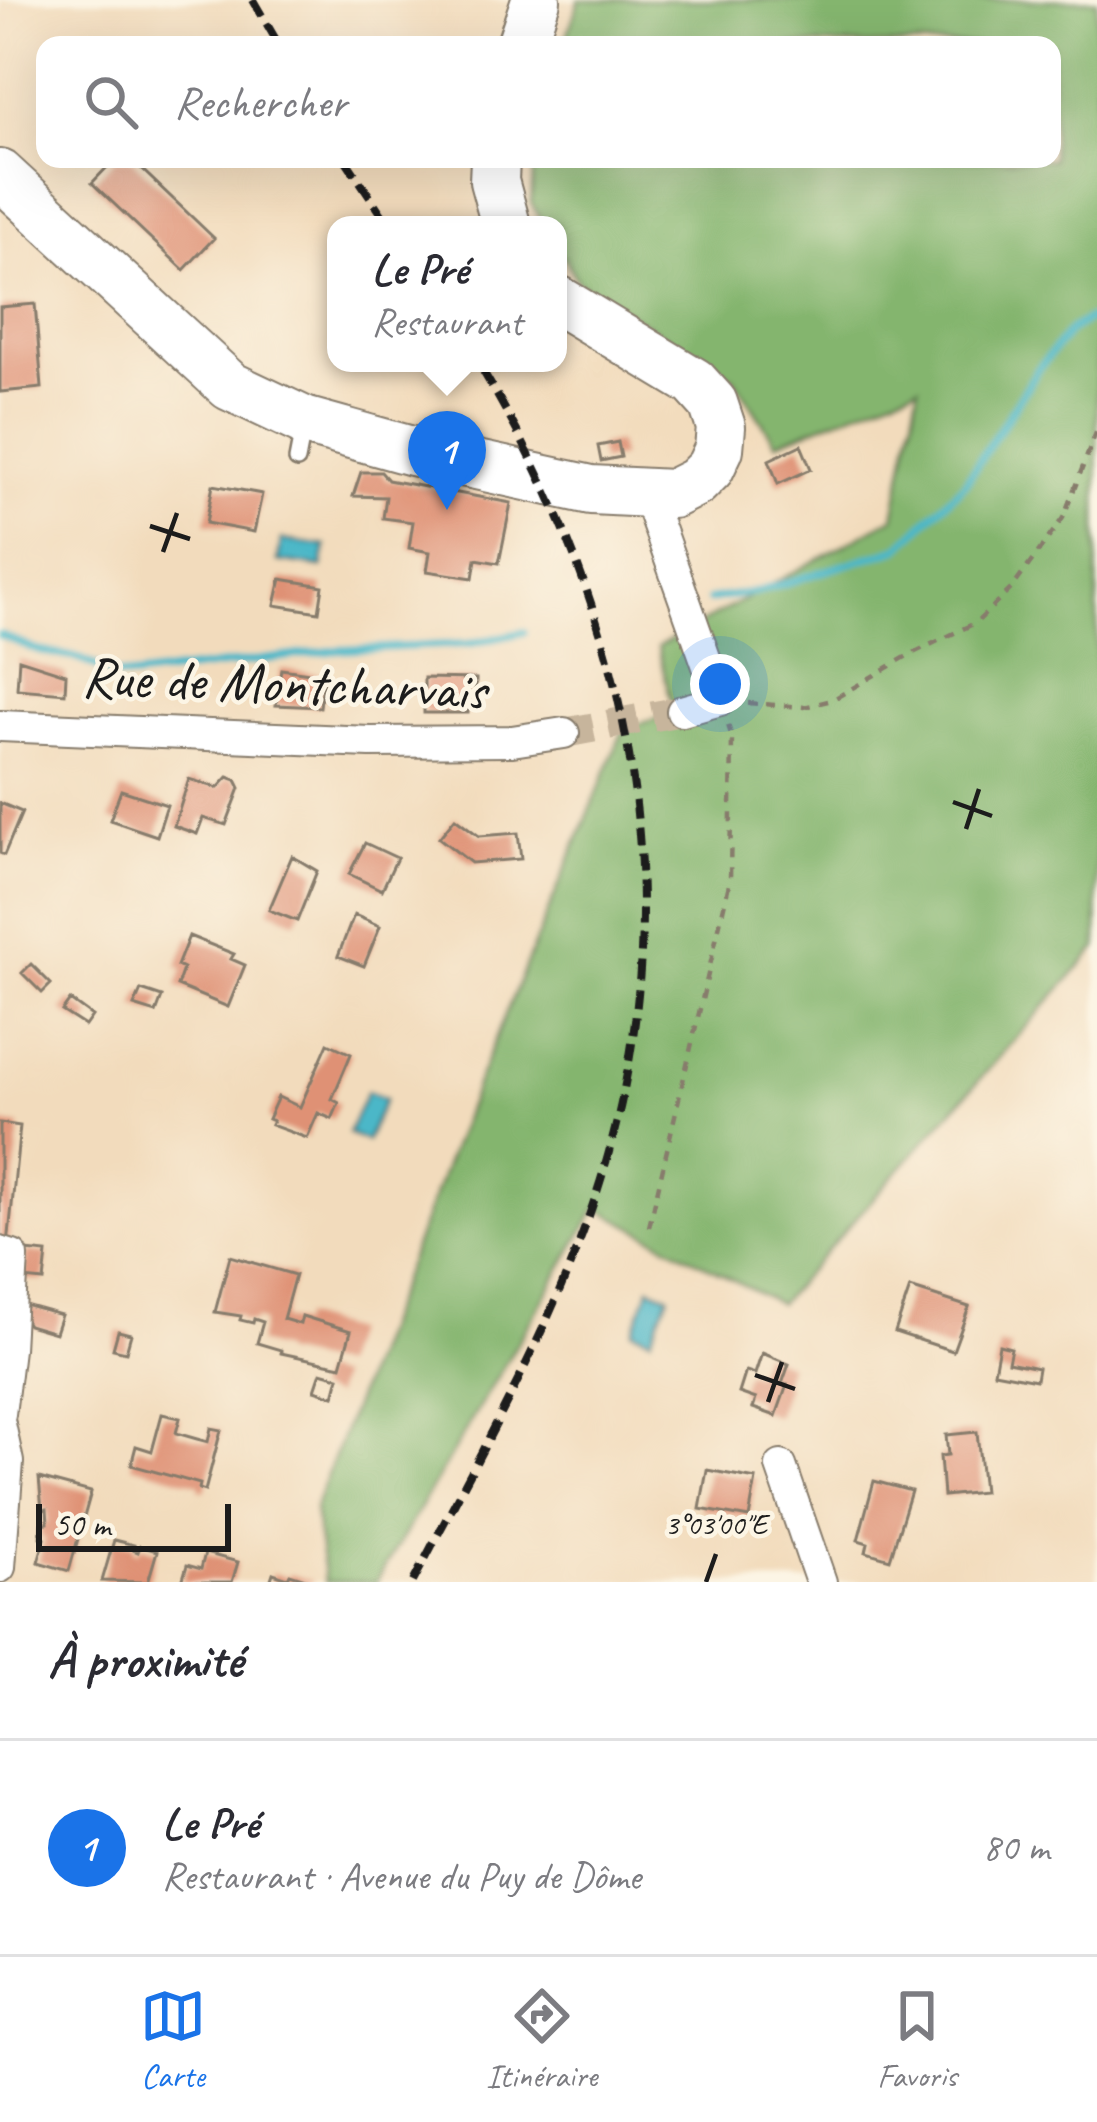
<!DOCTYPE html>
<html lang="fr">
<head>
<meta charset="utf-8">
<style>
  :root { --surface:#fff; --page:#f2f2f3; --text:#2b2b33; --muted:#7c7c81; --line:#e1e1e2; --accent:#1a73e8 }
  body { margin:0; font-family:Caveat,sans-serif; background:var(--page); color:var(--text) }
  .scale { position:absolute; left:36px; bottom:30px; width:195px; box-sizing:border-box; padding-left:12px; border:6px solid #1c1c1c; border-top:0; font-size:33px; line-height:42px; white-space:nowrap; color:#1c1c1c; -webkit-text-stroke:9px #fcf5e5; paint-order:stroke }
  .you { position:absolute; left:720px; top:684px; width:42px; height:42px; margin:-30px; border:9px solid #fff; border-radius:50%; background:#1a73e8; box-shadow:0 0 0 18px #1a73e833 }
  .badge { display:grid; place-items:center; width:78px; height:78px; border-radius:50%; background:var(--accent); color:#fff; font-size:39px; font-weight:700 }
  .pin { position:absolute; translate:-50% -99px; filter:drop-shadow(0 3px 6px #0008) }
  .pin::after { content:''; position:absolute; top:63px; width:42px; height:36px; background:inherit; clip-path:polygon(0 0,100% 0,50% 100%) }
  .popup { position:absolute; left:327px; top:216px; width:240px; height:156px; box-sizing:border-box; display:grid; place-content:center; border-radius:24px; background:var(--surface); filter:drop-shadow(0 3px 9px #0005); font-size:39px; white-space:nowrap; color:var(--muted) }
  .popup b { font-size:45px; color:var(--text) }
  .popup::after { content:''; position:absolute; left:50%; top:100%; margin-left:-24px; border:24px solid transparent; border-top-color:var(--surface) }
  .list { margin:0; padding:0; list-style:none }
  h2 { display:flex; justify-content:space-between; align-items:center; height:156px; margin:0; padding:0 48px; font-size:51px }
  h2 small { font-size:39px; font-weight:400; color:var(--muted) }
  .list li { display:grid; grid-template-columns:78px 1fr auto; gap:36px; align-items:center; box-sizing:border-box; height:216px; padding:0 48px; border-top:3px solid var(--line) }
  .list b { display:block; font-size:45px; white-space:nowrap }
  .list p { margin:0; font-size:39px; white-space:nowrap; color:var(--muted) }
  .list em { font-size:39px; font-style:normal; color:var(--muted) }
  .icon { flex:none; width:66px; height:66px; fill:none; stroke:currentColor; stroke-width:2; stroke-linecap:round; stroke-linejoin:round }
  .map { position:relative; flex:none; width:1097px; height:1582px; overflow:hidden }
  .search { position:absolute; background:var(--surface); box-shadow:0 12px 48px #0002; left:36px; right:36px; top:36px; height:132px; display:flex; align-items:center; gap:30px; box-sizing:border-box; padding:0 42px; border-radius:24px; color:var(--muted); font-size:45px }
  .sheet { height:372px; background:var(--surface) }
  nav { display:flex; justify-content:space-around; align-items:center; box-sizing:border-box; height:168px; border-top:3px solid var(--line); background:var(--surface); font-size:33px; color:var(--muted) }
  nav a { display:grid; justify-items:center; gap:6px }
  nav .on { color:var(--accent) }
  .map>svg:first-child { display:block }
</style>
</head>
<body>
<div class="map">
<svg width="1097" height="1582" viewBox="0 0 1097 1582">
  <rect width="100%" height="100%" fill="#fcf5e5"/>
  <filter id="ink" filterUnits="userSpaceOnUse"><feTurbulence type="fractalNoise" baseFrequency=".00833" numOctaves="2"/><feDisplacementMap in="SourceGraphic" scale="24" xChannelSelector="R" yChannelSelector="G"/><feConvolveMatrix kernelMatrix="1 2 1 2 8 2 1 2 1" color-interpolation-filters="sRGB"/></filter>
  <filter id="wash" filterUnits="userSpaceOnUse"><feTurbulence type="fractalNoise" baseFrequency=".004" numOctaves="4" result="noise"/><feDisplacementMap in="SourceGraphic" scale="48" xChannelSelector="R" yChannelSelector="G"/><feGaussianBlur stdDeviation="2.7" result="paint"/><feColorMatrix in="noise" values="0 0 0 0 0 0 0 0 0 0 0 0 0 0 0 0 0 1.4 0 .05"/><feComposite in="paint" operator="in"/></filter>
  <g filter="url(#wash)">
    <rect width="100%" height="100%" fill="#f2dbbc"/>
    <path fill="#84b56e" stroke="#506845" stroke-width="3" d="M579,0H1097V948L779,1304L597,1208L376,1582H325L314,1509L477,1083L624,728L674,714L658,647L894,517L919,386L776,443L734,378L578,282L558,248V225H544L531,203L534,159H1052V45H564Z"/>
    <path fill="#4bb7c8" stroke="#346a72" stroke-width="3" d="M281,540L326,546L322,567L278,561Z
      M367,1091L385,1099L366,1141L348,1133Z
      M650,1287L669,1295L651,1338L633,1331Z"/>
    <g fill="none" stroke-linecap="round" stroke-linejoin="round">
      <path stroke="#4bb7c8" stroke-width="8" d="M709,600L760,591L899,548L965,483L1038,369L1070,330L1097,315
        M0,635L38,651L77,658L116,675L132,677L338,650L468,644L524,632"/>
    </g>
    <g id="blocks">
      <path fill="#df9175" d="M115,159H131L214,238L184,270L92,183Z
        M35,304L42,388L0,392V307Z
        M618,442L621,457L601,461L598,446Z
        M801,445L811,469L778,484L769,460Z
        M361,472H381L388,480L511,503L499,563L476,559L473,578L427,571L430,552L409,548L413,522L383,518L386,497L353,496Z
        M213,485L262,494L254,532L206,523Z
        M281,579L323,586L319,612L275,605Z
        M19,659L66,674L65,693L17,689Z
        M281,669L324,675L320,707L276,705Z
        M424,678L476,679V687H468V713H424Z
        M228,777L236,780L240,788L226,825L203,818L197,834L174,826L189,779L218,788Z
        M121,790L167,805L157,836L110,820Z
        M0,803L22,812L4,855L0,853Z
        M455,818L479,836L518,833L521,859L471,863L439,838Z
        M365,843L397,858L382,890L349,874Z
        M292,856L317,871L297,921L269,910Z
        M354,915L380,926L364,966L338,956Z
        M189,936L234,954L231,959L245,965L228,1007L177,986L183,969L177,966Z
        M31,964L51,984L42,993L22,973Z
        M141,990L162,997L156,1013L134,1006Z
        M70,1000L92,1016L85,1026L62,1011Z
        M328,1043L351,1054L332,1099L339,1103L332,1119L318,1113L307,1138L271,1125L273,1121L268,1119L278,1097L300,1107Z
        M0,1123L20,1126L8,1245L0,1243Z
        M26,1251L47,1253L44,1281L23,1279Z
        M230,1256L295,1275L283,1319L300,1324L302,1316L351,1331L341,1366L281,1353V1350L257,1343L263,1322L254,1319L253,1323L240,1320L241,1316L215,1312Z
        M910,1288L969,1307L953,1351L895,1332Z
        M21,1304L61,1315L55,1333L28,1325L21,1314Z
        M118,1331L131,1334L126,1352L113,1349Z
        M999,1345L1011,1348L1008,1362L1038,1368L1036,1380L994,1372Z
        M762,1353L789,1364L782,1384L787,1385L776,1416L753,1408L756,1399L739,1393L746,1371L755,1374Z
        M321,1372L339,1377L334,1396L315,1390Z
        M162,1414L180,1418L176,1433L197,1439L208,1442L211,1428L221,1430L205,1491L199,1489L200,1484L131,1465L136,1446L152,1451Z
        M977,1432L983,1492L943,1496L940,1456L948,1455L946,1435Z
        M707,1470L756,1479L749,1518L700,1509Z
        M39,1478L91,1492L69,1571L38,1562L45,1538L40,1537L41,1524L48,1523L47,1509L42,1510Z
        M874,1481L911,1491L890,1559L866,1552L868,1543L858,1540Z
        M114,1540L134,1545L133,1550L138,1552L140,1546L157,1551L148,1582L102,1581Z
        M205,1553L238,1562L232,1582H182L187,1565L201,1569Z
        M273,1573L288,1578L290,1574L315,1582H270Z"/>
    </g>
  </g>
  <g filter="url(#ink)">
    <use href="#blocks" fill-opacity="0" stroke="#877c6c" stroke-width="3"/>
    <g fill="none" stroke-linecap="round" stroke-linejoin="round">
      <path stroke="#c7b59c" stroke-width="30" stroke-dasharray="30 15" stroke-linecap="butt" d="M564,733L682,711"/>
      <defs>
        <path id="service" d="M297,460L304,424"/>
        <path id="minor" d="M644,486L720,700L682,711
          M0,726L370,742L512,741L564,733
          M0,1252L13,1256L8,1349L0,1414
          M0,1424L8,1462L0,1567
          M781,1466L821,1582"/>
        <path id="primary" d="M521,45L536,0
          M495,159L494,181L506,225
          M0,174L230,386L304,421L412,451L591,490L672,494L696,482L710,468L719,449L721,427L713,403L694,382L558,300"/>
      </defs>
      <use href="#service" stroke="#877c6c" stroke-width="20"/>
      <use href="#minor" stroke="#877c6c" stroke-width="34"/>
      <use href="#primary" stroke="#877c6c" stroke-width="52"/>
      <path stroke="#877c6c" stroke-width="4.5" stroke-dasharray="9 9" stroke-linecap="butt" d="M748,703L804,707L832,700L909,655L977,622L1013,587L1063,518L1097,430
        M649,1227L730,880L732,737L728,725"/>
      <use href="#service" stroke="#fff" stroke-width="15"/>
      <use href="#minor" stroke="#fff" stroke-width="30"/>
      <use href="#primary" stroke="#fff" stroke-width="48"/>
      <path stroke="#1c1c1c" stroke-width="8" stroke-dasharray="18 9" stroke-linecap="butt" d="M253,0L279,45
        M345,159L389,225
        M413,1582C470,1472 532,1364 577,1248C696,944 645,636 478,363"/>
    </g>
  </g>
  <path fill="none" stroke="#1c1c1c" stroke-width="4.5" d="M150,526L190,539M163,552L177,513M953,802L992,816M966,829L979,789M755,1375L795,1389M768,1402L782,1362M706,1582L716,1554"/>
  <g text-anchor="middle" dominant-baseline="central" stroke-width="9" stroke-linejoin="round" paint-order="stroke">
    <g font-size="57" fill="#1c1c1c" stroke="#fcf5e5">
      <text transform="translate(284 683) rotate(2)">Rue de Montcharvais</text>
    </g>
  </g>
  <g font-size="30" text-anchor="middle" fill="#1c1c1c" stroke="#fcf5e5" stroke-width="9" stroke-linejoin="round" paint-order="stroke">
    <text x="716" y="1534">3°03'00"E</text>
  </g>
</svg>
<div class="scale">50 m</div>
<div class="you"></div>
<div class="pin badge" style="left:447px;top:510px">1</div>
<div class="popup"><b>Le Pré</b>Restaurant</div>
<div class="search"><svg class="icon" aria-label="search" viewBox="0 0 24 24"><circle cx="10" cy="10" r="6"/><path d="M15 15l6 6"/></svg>Rechercher</div>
</div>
<section class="sheet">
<h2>À proximité<small></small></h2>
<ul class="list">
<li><span class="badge">1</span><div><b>Le Pré</b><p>Restaurant · Avenue du Puy de Dôme</p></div><em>80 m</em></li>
</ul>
</section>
<nav>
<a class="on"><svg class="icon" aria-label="map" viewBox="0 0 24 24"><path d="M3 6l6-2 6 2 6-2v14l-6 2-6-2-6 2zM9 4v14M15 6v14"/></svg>Carte</a>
<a><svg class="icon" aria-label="directions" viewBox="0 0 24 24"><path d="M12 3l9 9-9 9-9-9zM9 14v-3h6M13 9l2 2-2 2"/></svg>Itinéraire</a>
<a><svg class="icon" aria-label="saved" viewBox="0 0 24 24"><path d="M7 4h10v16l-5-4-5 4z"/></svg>Favoris</a>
</nav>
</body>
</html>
